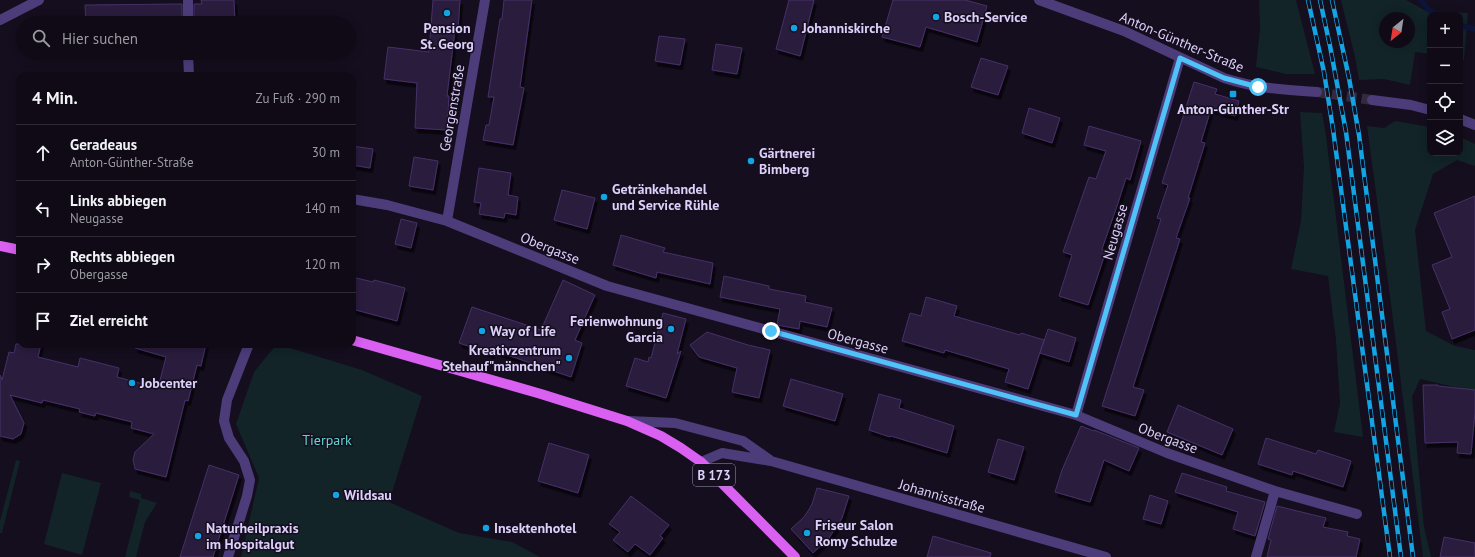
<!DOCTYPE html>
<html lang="de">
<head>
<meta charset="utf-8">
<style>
  :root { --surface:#0f0a16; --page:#18131f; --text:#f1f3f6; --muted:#9b9aa1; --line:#2f2b35 }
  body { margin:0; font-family:"PT Sans",sans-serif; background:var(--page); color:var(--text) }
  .controls { position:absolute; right:12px; top:12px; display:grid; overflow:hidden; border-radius:8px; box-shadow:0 2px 10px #0003 }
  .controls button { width:36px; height:36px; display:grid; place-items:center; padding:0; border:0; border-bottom:1px solid var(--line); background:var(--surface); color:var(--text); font:20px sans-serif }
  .compass { position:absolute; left:1379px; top:12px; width:36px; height:36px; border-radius:50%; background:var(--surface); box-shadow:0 2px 10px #0003; rotate:210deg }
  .stop { position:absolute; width:12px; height:12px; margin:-9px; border:3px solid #4fc3f7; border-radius:50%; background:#fff }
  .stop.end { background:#4fc3f7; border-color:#fff; box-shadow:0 1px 4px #0008 }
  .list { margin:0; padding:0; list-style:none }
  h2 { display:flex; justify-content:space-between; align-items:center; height:52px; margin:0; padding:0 16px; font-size:17px }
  h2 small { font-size:13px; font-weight:400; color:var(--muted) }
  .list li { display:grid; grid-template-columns:26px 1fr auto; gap:12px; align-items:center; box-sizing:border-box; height:56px; padding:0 16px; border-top:1px solid var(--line) }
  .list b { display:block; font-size:15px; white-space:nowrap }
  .list p { margin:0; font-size:13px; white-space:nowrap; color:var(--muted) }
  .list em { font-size:13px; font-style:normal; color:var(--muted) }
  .icon { flex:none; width:22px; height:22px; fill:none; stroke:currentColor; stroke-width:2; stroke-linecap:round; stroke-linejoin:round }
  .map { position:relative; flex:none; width:1475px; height:557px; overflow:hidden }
  .search { position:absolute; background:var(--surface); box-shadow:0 2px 10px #0003; left:16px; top:16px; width:340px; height:44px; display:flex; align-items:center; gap:10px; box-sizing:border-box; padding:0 14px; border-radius:22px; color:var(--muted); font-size:15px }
  .panel { position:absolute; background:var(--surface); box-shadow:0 2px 10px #0003; left:16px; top:72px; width:340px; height:276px; border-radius:12px }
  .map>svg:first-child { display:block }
</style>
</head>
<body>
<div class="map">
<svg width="1475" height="557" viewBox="0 0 1475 557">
  <defs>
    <filter id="shadow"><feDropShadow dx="2.5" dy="4.5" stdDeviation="0" flood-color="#0009"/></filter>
  </defs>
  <rect width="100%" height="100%" fill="#140e1e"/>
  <path fill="#122428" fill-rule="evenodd" d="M1259,0H1296L1315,74H1286L1256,67L1260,28Z
    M1341,0H1406L1426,11L1468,13L1464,60H1460V15H1430V54L1415,52L1410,85L1384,79L1359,80L1355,57ZM1385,18H1409V42H1385Z
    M1300,112L1322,113L1326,136L1363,437L1334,432L1340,403L1336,340L1328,276L1291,269L1301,221L1304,167Z
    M1395,121L1430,127V153H1460V137L1475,144V166L1457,160L1433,174L1415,230L1426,331L1455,346L1475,350V390L1463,389L1420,379L1412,397L1424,527L1431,557H1423L1391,304L1367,126L1384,128Z
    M277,344L362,370L422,396L389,502L459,533L512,542L540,557H241L259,478L236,424L254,372Z
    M16,460L20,461L2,533H0V521Z
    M62,473L101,483L82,555L44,544Z
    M130,491L141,494V498L157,503L145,522L136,557H125L140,500L129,497Z"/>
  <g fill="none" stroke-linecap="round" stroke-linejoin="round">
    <path stroke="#0d1439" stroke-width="5.5" d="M1421,0L1428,9L1437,15
      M1460,25L1475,29"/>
  </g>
  <path fill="#2a1c3e" stroke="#463068" filter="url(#shadow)" d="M201,0H234L235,23H194V4H202Z
    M433,0H460L458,30L455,29L447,96H449L447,130L415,128L417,83L384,79L388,47L429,52Z
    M504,0H532L520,87L524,88L513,145L483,140L486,125H489L494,97H488L500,19H502Z
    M789,0H814L800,56L776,49Z
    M893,0H965L987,6L977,42L926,27L920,47L882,37Z
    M182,4V23H86L85,5Z
    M659,36L685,39L680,65L655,61Z
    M716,44L742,48L737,74L712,70Z
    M981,58L1008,66L998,95L971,87Z
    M1194,82L1217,89L1215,94L1239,101L1235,116L1211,109L1201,142L1205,143L1188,198H1190L1176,238L1180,239L1133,387L1144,390L1135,416L1102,406L1161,219L1157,218L1168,185L1162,183Z
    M1029,108L1060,118L1052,143L1022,133Z
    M1089,126L1141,141L1130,180L1126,178L1118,203L1102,249L1106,251L1088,305L1059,296L1072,255L1063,252L1089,177L1096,179L1106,151L1084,145Z
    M352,146L373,149L370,168L352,165Z
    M414,157L438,161L433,190L409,186Z
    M479,168L511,173L508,195L518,197L516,215L505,213L504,218L479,214L481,203L474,202Z
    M562,190L595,198L587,229L554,220Z
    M1475,196V330L1452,339L1442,312L1450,309L1432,265L1452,257L1434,213Z
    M401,219L417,223L411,248L395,244Z
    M621,235L665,248L663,252L713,263L710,284L657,272L656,278L613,265Z
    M724,276L769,286V289L806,296L805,302L832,308L827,327L800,321L799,329L777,325L780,309L720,297Z
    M352,277L373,282L374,280L405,288L397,321L352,309Z
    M563,280L595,295L575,340L582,343L571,377L493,350L492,354L459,343L472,307L541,330Z
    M926,297L957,306L954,316L1020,335L1021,333L1044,340L1028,389L1005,382L1009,369L945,350L944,353L902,341L910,313L921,316Z
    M663,313L686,319L677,354L681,351L666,398L626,386L635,358L648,362L649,357L651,358Z
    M1048,329L1076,338L1069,362L1040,353Z
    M707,332L748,345L770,350L759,398L732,392L737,368L699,357L690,345Z
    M16,344H41L38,357L78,367L80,358L119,368L117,377L158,388L166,357L135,348L136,344H206L201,366L197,365L188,401L185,400L166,477L135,469L133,460L135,452L154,434L131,428L132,422L96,413L95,416L79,412L80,409L43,400L42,403L10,395L24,423L21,434L13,439L0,436V375L2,380L9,352L14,353Z
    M791,379L843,394L835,421L783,406Z
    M1423,385H1438V386L1475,390V412L1471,454L1457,453L1458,442L1425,443Z
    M879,394L901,400L899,408L954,426L947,453L891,436L890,437L869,430Z
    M1178,405L1233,429L1222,455L1167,432Z
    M1081,426L1094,431V430L1139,448L1129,471L1104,460L1090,502L1055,492L1062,470Z
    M1266,438L1316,454L1318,450L1351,461L1343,487L1293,471L1292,475L1258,464Z
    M998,439L1024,447L1014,480L988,472Z
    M549,443L589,455L578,493L538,481Z
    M209,465L239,475L213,557H180Z
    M1182,473L1227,487L1226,491L1265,502L1255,536L1233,529L1238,512L1175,492Z
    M817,488L849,496L842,518L829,538L813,553L791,529L804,517L808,511L812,504Z
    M1150,495L1168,501L1161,524L1143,519Z
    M631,496L669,525L660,536L663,538L650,555L635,544L628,552L613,540L620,532L609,524Z
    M1277,506L1326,518L1323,527L1348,532L1347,536L1360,539L1356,557H1267L1271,540L1268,539Z
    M933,536L991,553L990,557H927Z
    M1444,537L1475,543V557H1440Z"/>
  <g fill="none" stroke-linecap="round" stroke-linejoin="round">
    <path stroke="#322b3f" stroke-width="10" stroke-dasharray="10 5" stroke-linecap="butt" d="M1317,92L1372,100"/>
    <path stroke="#4c3d7a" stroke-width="10" d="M188,0V23
      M1039,0L1124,31L1224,78C1254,88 1285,90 1317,92
      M0,20L39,0
      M188,53L189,76
      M1372,100L1411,105L1430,110
      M1460,119L1475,125
      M352,199L387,205L447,221L607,286L1076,415L1167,453L1275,491L1357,514
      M447,221L485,0
      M1076,415L1180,58
      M628,421L675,423L743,441L770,460
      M701,462L722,453L771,461L1106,557
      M228,557L247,496L250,480L244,461L229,438L224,421L227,400L249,344
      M1256,557L1275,491"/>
    <path stroke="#d960f1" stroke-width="10" d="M0,246L20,250
      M352,340L541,394L627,421L661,436L681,448L701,462L795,557"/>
    <defs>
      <path id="rail" d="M1308,0L1324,72L1333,129L1390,557
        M1320,0L1330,46L1346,132L1401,557
        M1332,0L1349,78L1359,135L1413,557"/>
    </defs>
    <use href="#rail" stroke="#13a4e3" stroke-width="4.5"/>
    <use href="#rail" stroke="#140e1e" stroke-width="3" stroke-dasharray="9" stroke-linecap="butt"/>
  </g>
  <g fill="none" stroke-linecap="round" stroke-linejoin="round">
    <path stroke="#4fc3f7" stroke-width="5" d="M771,331L1076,415L1180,58L1224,78L1258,87"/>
  </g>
  <g fill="#13a4e3" stroke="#140e1e" stroke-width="1.5">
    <circle cx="447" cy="13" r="4"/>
    <circle cx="936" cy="17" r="4"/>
    <circle cx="794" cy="28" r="4"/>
    <rect x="1229" y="90" width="8" height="8" rx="2"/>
    <circle cx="751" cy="161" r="4"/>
    <circle cx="604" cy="197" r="4"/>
    <circle cx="671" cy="329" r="4"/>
    <circle cx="482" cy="331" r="4"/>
    <circle cx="569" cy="358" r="4"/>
    <circle cx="132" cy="383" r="4"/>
    <circle cx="336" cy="495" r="4"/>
    <circle cx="486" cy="528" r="4"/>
    <circle cx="807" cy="533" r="4"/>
    <circle cx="198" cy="536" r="4"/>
  </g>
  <g text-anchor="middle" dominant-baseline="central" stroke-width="3" stroke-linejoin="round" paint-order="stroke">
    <rect fill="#140e1e" stroke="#a196b9" stroke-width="1" x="693" y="464" width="42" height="22" rx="3"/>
    <g font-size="13" font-weight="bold" fill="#ddd0fb">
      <text x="714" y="475">B 173</text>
    </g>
    <g font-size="14" font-weight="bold" fill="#ddd0fb" stroke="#140e1e" text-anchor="start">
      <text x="944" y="17">Bosch-Service</text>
      <text x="447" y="28" text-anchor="middle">Pension<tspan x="447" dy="16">St. Georg</tspan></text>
      <text x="802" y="28">Johanniskirche</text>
      <text x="1233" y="109" text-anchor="middle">Anton-Günther-Str</text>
      <text x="759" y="153">Gärtnerei<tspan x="759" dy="16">Bimberg</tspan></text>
      <text x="612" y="189">Getränkehandel<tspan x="612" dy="16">und Service Rühle</tspan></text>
      <text x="663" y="321" text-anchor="end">Ferienwohnung<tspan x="663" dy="16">Garcia</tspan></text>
      <text x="490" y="331">Way of Life</text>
      <text x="561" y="350" text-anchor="end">Kreativzentrum<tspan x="561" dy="16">Stehauf"männchen"</tspan></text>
      <text x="140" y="383">Jobcenter</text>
      <text x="344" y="495">Wildsau</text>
      <text x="815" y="525">Friseur Salon<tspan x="815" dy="16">Romy Schulze</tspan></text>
      <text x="206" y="528">Naturheilpraxis<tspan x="206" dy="16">im Hospitalgut</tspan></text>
      <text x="494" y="528">Insektenhotel</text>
    </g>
    <g font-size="14" fill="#ddd0fb" stroke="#140e1e">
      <text transform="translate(1182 42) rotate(23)">Anton-Günther-Straße</text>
      <text transform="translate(452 108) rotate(-80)">Georgenstraße</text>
      <text transform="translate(1115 232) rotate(-74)">Neugasse</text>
      <text transform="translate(550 248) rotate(22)">Obergasse</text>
      <text transform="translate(858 341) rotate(15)">Obergasse</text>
      <text transform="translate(1168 438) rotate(21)">Obergasse</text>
      <text transform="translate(942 496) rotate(16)">Johannisstraße</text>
    </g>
    <g font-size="14" fill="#63d4cf" stroke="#140e1e">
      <text x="327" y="440">Tierpark</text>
    </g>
  </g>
</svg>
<div class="controls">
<button>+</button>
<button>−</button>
<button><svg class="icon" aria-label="locate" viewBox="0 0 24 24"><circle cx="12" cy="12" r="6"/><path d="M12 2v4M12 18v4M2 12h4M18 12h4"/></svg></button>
<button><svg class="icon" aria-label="layers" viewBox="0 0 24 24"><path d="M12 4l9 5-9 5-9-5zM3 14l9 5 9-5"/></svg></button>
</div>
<svg class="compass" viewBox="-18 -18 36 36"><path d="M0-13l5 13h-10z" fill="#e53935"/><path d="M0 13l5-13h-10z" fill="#9b9aa1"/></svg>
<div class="stop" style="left:1258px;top:87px"></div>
<div class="stop end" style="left:771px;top:331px"></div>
<div class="search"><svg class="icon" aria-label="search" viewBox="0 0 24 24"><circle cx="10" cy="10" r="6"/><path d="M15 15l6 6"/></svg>Hier suchen</div>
<section class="panel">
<h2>4 Min.<small>Zu Fuß · 290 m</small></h2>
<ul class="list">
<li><svg class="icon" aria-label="ahead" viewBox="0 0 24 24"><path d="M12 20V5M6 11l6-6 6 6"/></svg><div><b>Geradeaus</b><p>Anton-Günther-Straße</p></div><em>30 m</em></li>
<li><svg class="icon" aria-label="left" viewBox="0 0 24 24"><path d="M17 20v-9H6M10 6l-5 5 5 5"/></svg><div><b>Links abbiegen</b><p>Neugasse</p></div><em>140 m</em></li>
<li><svg class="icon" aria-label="right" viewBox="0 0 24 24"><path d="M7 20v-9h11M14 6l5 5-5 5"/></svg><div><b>Rechts abbiegen</b><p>Obergasse</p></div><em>120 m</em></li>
<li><svg class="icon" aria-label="arrive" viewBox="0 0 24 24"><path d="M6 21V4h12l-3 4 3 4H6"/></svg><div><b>Ziel erreicht</b></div></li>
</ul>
</section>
</div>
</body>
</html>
